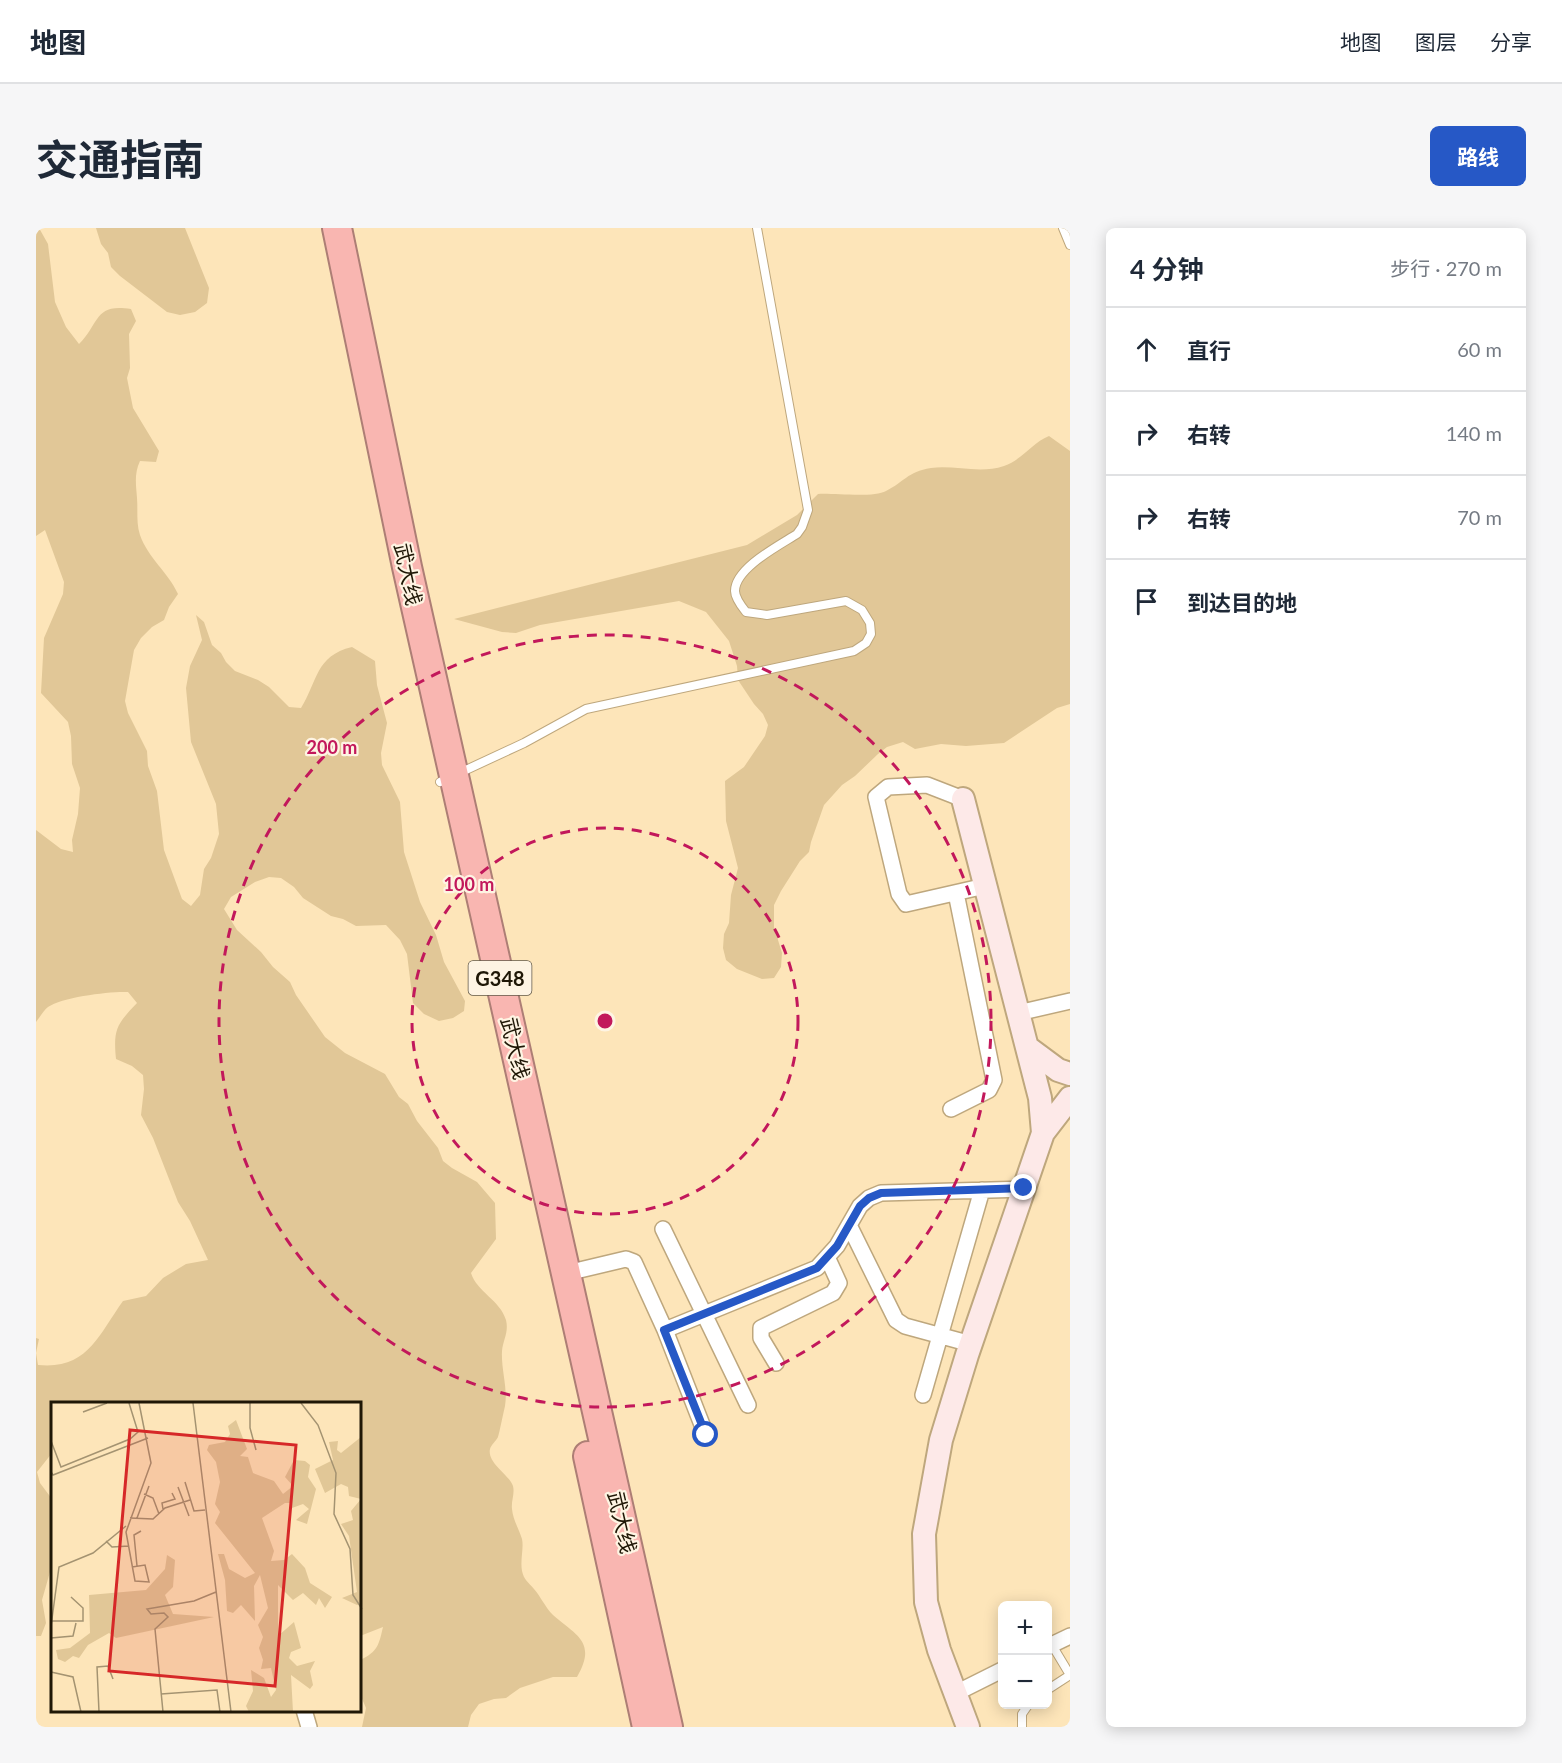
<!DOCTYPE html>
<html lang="zh">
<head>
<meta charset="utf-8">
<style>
  :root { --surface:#fff; --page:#f6f6f7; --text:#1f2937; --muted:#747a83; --line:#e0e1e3; --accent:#2658c6 }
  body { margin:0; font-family:Lato,"Noto Sans SC",sans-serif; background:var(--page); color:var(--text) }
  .controls { position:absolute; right:18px; bottom:18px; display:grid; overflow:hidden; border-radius:9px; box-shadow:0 3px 15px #0003 }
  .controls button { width:54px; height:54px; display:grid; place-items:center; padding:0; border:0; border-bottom:2px solid var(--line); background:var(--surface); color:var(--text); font:30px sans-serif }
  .stop { position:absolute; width:18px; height:18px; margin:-14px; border:4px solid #2658c6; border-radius:50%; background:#fff }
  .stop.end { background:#2658c6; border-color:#fff; box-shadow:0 2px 6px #0008 }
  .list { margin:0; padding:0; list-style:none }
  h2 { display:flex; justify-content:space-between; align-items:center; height:78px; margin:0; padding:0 24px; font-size:26px }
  h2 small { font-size:20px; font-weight:400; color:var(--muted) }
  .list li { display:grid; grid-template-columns:39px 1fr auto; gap:18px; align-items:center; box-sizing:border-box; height:84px; padding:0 24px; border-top:2px solid var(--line) }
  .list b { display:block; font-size:22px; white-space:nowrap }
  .list em { font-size:20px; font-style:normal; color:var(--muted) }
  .icon { flex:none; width:33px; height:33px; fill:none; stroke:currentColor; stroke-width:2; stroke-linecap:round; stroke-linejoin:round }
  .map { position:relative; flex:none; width:1034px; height:1499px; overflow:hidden; border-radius:9px }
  header { display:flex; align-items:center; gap:36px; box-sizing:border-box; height:84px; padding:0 30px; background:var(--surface); border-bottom:2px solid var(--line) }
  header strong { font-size:28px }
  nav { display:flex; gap:33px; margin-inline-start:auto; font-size:21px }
  .intro { display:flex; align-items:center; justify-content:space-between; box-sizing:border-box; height:144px; padding:0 36px }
  h1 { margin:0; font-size:42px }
  .button { padding:15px 27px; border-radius:9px; background:var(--accent); color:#fff; font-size:21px; font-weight:700 }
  main { display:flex; gap:36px; padding:0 36px }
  aside { flex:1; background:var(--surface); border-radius:9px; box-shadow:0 3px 15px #0003 }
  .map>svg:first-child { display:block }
</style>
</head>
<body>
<header>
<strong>地图</strong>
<nav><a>地图</a><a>图层</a><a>分享</a></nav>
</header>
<div class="intro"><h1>交通指南</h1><a class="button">路线</a></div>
<main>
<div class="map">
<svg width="1034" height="1499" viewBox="0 0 1034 1499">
  <rect width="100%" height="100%" fill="#fde5b9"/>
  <path fill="#e1c797" d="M0,0H3L12,16L19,74L30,99L43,116C64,95 58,75 95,81L100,93L93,106L94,140L91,150L97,180L123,223L120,234L104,233C98,246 100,256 101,270C102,282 100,295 104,307C112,330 132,344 142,366L133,379L128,392L116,399L105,410L98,422L89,473L92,485L111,523L112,538L121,563L128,622L146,671L155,678L164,667L168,641L175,630L183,606L180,576L155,514L150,460L154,438L166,412L160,387L168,394L176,417L185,425L190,434L199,443L222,452L233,459L253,479L265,480C282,453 279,428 316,419L339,433L341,457L351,495L345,525L346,537L364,574L368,624L384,674L400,707L408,734L429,773L428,783L417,790L403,793L388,786L377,775L371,726L364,712L350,697L320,698L307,691L295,688L267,670L258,659L245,650L233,649L219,654L195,669L188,681L201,702L225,724L237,739L254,754L260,767L289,809L309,825L349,846L363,869L372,876L381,893L402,920L407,933L416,940L441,954L459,975L460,1011L435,1045C441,1064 464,1072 470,1092C473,1104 467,1112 466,1123C465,1142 472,1160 469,1178C468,1182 463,1207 462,1209C460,1213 455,1217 454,1221C451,1235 473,1246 477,1258C479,1266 475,1273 476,1281C477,1292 483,1301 486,1311C488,1320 484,1332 486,1343C488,1352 492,1354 498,1361C505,1369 509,1379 517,1387C541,1408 561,1414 541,1449H517L484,1460L470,1470L458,1471L443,1476L435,1487L432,1499H326L330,1480L324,1466V1432C342,1424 343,1416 347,1399L324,1408V1175H16V1225L1,1244L4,1255L16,1271V1337L6,1372L10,1395L5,1408H0V1110L3,1111L0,1125L2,1137C51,1142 62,1108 87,1073L110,1068L127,1050L150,1036L172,1032L154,993L142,974L117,910L105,887L108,861L107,847L96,838L80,831C77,801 81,796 101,775L92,764C75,763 26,769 12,779C8,782 4,789 0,794V602L25,621L37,624L36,612L42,586L44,560L36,536L35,508L32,494L5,465L8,410L27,366L28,354L9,302L0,308Z
    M60,0H149L173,60L171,75L159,84L144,87L131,84L84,48L75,39L72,25L65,16Z
    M1013,208L1034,223V476L1021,480L968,515L930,518L905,516L879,521L867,514L851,519L842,526L819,548L806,557L788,577L775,614L773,624L764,633L745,663L738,677V699L746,725L745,739L738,750L726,751L701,741L690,732L687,720L688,706L693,695L695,667L702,640L690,593L689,553L708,539L729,508L732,497L727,486L718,476L702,452L701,438L693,413L670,384L643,373L504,397L480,405L466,404L418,391L711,317L761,287L782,266C798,265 838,270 850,263C868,254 871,244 895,240C919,237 944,246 968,238C987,231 996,215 1013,208Z"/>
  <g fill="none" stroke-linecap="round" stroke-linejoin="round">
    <defs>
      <path id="lane" d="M1027,0L1034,17
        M404,554L488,515L550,481L818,423L830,415L835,406L834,395L826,382L810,373L731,387L710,384C706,379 699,370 699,363C699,340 744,317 761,306L766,299L772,282L721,0
        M1016,1417L1034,1447
        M1011,1462L1034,1447
        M986,1499V1486L993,1476"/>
      <path id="street" d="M927,571L891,557L852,559L840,569L863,666L870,676L949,658
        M982,785L1034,773
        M915,881L953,862L958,852L920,665
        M813,997L860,1092L869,1098L935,1116
        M627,1001L712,1177
        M531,1045L590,1031L598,1034L629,1102L670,1207
        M629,1102L781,1040L801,1018L824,978L833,970L845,965L988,961
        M740,1135L725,1110V1100L797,1065L803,1055L792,1031
        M887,1167L946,962
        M1011,1419L1034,1408
        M920,1465L966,1442
        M268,1482L273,1499"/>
      <path id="secondary" d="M927,571L1004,870L1007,905L931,1127L905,1212L888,1306L890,1374L903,1422L932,1499
        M991,819L1022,842L1034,846
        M1007,905L1034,870"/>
      <path id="highway" d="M301,0L371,339L632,1499
        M552,1228L611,1499"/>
    </defs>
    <use href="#lane" stroke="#bea77d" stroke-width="10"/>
    <use href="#street" stroke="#bea77d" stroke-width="18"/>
    <use href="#secondary" stroke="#bea77d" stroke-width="26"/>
    <use href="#highway" stroke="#ad7e75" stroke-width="32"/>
    <use href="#lane" stroke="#fff" stroke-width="8"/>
    <use href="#street" stroke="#fff" stroke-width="15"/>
    <use href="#secondary" stroke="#fde9e8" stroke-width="22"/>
    <use href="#highway" stroke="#f9b6b1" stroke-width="28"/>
  </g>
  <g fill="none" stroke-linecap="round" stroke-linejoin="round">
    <path stroke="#2658c6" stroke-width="8" d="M670,1207L628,1102L781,1040L801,1018L824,978L833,970L845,965L988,960"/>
  </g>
  <g fill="none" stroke="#c2185b" stroke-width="3" stroke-dasharray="10 8">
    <circle cx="569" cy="793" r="193"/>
    <circle cx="569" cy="793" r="386"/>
  </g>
  <g text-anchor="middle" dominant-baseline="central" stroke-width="4.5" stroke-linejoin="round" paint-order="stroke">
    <rect fill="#fef4e3" stroke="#625948" stroke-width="1.5" x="432.5" y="733" width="63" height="34" rx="4.5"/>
    <g font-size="20" font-weight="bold" fill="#1f1706">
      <text x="464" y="750">G348</text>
    </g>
    <g font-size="21" fill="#1f1706" stroke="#fef4e3">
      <text transform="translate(373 346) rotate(78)">武大线</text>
      <text transform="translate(480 820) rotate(77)">武大线</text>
      <text transform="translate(587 1294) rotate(77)">武大线</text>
    </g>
  </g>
  <g transform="translate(15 1174)">
    <rect width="310" height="310" fill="#fde5b9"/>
    <path d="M185,18L196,47L189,54L197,55L202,71L223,79L232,92L242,84L234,75L243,58L254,59L259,63L257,75L265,87L256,122L245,118L258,107L252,102L241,106L240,101H234L211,116L223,149L220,159L233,158L241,152L254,166L259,181L281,195L274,206L268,196L265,203L252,191L242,198L227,183V234L243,220L250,246L240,250L238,256L246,264L264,259L259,269L262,283L259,287L240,273L242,310H198L195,304L202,289L200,268L213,276L220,295L225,288L220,266L210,267L212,258L208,246L212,235L207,223L217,206L209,173L203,184L204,219L190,203L182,211L176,209L174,178L167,152H173L178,167L194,176L204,171L164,121L169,110L164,102L169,80L165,60L156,48L158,43L174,40L179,32L177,24ZM310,35L311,201L306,203L291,196L306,190L298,134L290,122L302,118L300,109L310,97L298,94L297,85L290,82L274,91L264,67L282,58L278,40L287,39L286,48L290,51ZM116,153L124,158L122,185L114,193L122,212L163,215L65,236L58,231L37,243L28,256L22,254L14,260L7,257L5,248L19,246L39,231L38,193L95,188L114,167Z" fill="#e1c797"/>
    <path fill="none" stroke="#a49371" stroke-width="1.5" d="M142,1L180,310M199,1V26L205,48M250,1L267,23L285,71L283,112L299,147L302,193L311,207M32,10L56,1M0,39L10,65L79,37L87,30L78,1M0,70L2,73L97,36M134,80L143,109L154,108M127,85L138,114M93,92L102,96L108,112M112,107L111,101L124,97L121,91M79,116L102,117L114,106L139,98M86,116L98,84M55,139L61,145L78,144M86,164L83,133L90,129M81,165L94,163L98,180L84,179L75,130L100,61L88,1M0,219H32V206L20,195M0,224L8,165L42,151L75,124M0,236L22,234L25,221M0,270L22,275L30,310M110,292L166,288L169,310M48,310L46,265L57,264L62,277M112,310L104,227L117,215L113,211L100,212L96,207L143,199L165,190"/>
    <path fill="#d62828" fill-opacity="0.15" stroke="#d62828" stroke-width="3" d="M79,28L245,43L224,284L58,269Z"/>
    <rect width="310" height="310" fill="none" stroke="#1f1706" stroke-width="3"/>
  </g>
  <circle cx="569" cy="793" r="9" fill="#c2185b" stroke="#fef4e3" stroke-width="3"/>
  <g font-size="18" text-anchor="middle" font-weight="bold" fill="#c2185b" stroke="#fef4e3" stroke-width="4.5" stroke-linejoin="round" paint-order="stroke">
    <text x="296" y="526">200 m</text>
    <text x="433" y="663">100 m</text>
  </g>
</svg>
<div class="controls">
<button>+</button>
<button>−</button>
</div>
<div class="stop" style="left:670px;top:1207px"></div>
<div class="stop end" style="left:988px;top:960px"></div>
</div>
<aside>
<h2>4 分钟<small>步行 · 270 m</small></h2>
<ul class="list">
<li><svg class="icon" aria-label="ahead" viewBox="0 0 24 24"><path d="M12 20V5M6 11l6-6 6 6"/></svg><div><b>直行</b></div><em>60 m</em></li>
<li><svg class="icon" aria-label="right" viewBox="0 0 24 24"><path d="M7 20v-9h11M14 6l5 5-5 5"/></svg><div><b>右转</b></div><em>140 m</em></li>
<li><svg class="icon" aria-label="right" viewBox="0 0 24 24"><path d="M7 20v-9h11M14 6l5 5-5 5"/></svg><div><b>右转</b></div><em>70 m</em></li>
<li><svg class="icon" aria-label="arrive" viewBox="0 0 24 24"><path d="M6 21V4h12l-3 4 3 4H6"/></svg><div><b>到达目的地</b></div></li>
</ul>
</aside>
</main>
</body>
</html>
